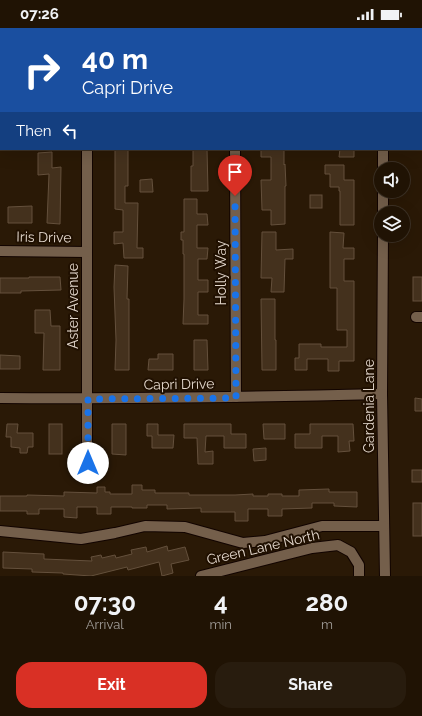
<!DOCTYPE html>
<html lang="en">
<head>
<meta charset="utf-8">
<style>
	body { margin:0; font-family:Raleway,sans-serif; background:#281c0e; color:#f1f3f6; height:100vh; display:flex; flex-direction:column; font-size:15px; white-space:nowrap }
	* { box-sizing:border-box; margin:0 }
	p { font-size:13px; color:#a29e9a }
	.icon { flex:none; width:22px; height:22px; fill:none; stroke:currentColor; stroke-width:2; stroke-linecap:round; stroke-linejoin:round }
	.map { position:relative; height:548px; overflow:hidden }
	.details { display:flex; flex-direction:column; background:#201304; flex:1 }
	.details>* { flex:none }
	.hud { position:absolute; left:0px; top:0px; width:422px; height:122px; box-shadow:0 4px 16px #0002,0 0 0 1px #3d3226; background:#1a4fa0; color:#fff; overflow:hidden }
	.tools { position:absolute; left:374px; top:134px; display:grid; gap:8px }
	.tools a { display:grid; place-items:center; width:36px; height:36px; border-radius:50%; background:#201304; box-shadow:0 4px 16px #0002,0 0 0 1px #3d3226; font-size:20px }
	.pin { position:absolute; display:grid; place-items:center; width:34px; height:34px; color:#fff; margin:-41px -17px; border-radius:50% 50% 50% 0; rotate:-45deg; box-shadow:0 0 4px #0007 }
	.pin .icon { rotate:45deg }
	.me { position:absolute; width:44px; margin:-22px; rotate:0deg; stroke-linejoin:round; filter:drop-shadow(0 0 3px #0008) }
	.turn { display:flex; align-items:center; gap:14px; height:84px; padding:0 16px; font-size:18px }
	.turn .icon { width:52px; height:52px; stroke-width:2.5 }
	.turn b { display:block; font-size:28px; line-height:34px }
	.then { display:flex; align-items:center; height:38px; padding:0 16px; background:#0003; gap:8px; font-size:15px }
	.eta { display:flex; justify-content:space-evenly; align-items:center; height:68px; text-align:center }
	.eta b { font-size:24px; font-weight:700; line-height:28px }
	.action { display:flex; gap:8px; margin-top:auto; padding:8px 16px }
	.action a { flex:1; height:46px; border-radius:16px; background:#d93025; color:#fff; font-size:16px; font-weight:700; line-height:46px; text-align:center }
	.action a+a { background:#281c0e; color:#f1f3f6 }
	.status { display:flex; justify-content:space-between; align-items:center; height:28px; padding:0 20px; background:#201304; direction:ltr }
	.status svg { height:11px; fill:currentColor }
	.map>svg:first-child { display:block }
	.building { fill:#44311d; stroke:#64503c }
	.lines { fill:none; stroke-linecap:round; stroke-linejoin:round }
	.minor-casing { stroke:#120400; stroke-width:12 }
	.minor { stroke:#745f4b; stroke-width:10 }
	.route { stroke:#1a73e8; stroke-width:7; stroke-dasharray:0 12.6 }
	.labels { text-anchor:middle; stroke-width:4; stroke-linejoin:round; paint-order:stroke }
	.street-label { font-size:14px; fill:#e4d8cd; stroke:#201001 }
</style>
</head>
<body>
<div class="status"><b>07:26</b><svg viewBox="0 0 49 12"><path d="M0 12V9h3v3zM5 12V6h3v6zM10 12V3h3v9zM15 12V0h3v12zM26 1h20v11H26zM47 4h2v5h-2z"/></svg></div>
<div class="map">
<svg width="422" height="548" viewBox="0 0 422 548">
	<rect width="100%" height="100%" fill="#2a1906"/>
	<g class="building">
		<polygon points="115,121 128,121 128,158 125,158 125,175 138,175 137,220 143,220 143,230 124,230 123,215 114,216 114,204 123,204 123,182 115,181"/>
		<polygon points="193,121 207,121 208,163 191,163 191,138 193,138"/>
		<polygon points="261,121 284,121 284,137 285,136 286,158 285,158 285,196 271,197 271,182 262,182 261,152 271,152 271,129 261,129"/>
		<polygon points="340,121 354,121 354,129 339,129"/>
		<polygon points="52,124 52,140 61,139 60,196 47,195 49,146 38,147 38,125"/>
		<polygon points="325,137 344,137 344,152 354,152 354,197 340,197 340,163 339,163 339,159 330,159 330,146 325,146"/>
		<polygon points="152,151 153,164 140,164 140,152"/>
		<rect x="310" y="167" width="12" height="13"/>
		<polygon points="184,171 197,171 197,186 207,186 208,197 197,197 197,220 208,220 207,231 198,231 198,252 208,252 208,264 198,264 198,287 208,287 208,296 183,296 184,271 184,226 183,226 183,212 181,212 181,204 184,204"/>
		<polygon points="32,178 32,195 8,195 8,179"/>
		<polygon points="262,204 276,204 276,222 293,221 293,231 285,231 284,264 271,264 272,250 261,250"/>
		<polygon points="330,204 344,205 343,220 354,220 354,231 344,231 344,253 354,253 354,333 339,333 339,343 328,343 328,331 307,331 307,342 295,342 295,330 299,330 299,316 321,316 321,319 347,319 347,302 337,302 337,260 330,260"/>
		<polygon points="115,237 128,238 127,271 129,271 129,342 115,342 116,312 114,259"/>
		<polygon points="29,249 60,249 61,262 21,263 21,265 0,265 0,250 29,250"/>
		<rect x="413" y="249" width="9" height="24"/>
		<polygon points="261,271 275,271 275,312 276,312 276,342 262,342"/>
		<polygon points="35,282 50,282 51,298 60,298 60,342 43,342 44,305 35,305"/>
		<polygon points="194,312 207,312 208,342 194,342"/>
		<polygon points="158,326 173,326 173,342 148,342 149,331 158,331"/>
		<polygon points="0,327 20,328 20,341 0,341"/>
		<polygon points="415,370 422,371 422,383 415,383"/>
		<polygon points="7,396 18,396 17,405 33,405 33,419 28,419 27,425 20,425 20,420 11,419 11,409 6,409"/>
		<rect x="49" y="396" width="13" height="30"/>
		<polygon points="112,396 126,396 126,427 112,426"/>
		<polygon points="147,396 158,396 158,407 174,407 173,420 152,420 152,408 147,408"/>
		<polygon points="184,396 231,396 231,406 246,406 246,420 224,420 224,408 206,408 205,424 213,423 213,436 198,436 197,410 184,410"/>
		<polygon points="263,396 285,396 285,411 264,411"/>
		<polygon points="310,396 353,396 354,413 349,413 350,423 338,424 338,408 322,408 322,420 295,420 295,406 310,406"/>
		<polygon points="266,420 266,432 254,433 253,421"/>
		<rect x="412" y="442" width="10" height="12"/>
		<polygon points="132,457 142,457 142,462 155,462 155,465 189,465 189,467 235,467 253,466 253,468 268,468 268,466 282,466 282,468 299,468 299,462 329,461 329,464 357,464 357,479 334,478 334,475 312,475 312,480 282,481 282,488 268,488 268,481 248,481 248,493 235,493 235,484 201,484 201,480 167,481 167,477 147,477 147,480 132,480 132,479 111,479 111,486 97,486 97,479 77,479 77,490 64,489 64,481 39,481 39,486 27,486 27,483 0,483 0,468 27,468 27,467 64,468 64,464 97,465 97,459 105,459 105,464 110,464 110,466 132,466"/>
		<rect x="413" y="475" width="9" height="33"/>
		<polygon points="167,518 168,523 185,519 189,532 171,536 173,545 162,548 159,534 128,542 127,539 91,548 63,546 63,545 32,544 32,541 3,540 3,524 44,526 44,531 92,533 91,529 101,527 102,530 115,527 116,530 132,526 131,522 146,519 147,524"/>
	</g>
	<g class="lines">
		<defs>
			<g id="minor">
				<polyline points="87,0 87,1"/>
				<polyline points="383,0 383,1"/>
				<polyline points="235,1 235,0"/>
				<polyline points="87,121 87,435"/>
				<polyline points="235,121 236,369"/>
				<polyline points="383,141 383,121"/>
				<polyline points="383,185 383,163"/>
				<polyline points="383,207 382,366 385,548"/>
				<polyline points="0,223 87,224"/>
				<polyline points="416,289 422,289"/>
				<path d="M0,370C127,371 255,369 382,366"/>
				<polyline points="0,503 81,511 115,505 145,498 185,499 243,515 265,513 322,498 384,498"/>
				<polyline points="201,548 312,520 338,517 351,524 359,537 359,548"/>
			</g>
		</defs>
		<use href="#minor" class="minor-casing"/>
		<use href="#minor" class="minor"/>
	</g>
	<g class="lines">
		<polyline class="route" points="88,435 88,371 236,370 235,168"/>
	</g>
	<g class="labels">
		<g class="street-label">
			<text transform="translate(44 209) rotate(1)" y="5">Iris Drive</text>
			<text transform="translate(221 245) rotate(-90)" y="5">Holly Way</text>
			<text transform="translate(73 278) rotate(-90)" y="5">Aster Avenue</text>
			<text transform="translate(179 356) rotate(-1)" y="5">Capri Drive</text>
			<text transform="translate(369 378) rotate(-90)" y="5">Gardenia Lane</text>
			<text transform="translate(263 519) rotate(-13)" y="5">Green Lane North</text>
		</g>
	</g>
</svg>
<div class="tools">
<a><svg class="icon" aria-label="sound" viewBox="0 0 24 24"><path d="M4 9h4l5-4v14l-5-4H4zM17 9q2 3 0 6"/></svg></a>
<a><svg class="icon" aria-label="layers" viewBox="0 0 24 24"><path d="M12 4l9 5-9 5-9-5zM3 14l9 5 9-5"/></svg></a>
</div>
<div class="pin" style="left:235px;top:168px;background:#d93025"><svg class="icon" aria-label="arrive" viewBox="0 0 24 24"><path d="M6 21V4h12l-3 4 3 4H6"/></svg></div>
<svg class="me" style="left:88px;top:435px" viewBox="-20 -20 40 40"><circle r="19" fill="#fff"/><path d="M0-13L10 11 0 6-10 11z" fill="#1a73e8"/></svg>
<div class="hud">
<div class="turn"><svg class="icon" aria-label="right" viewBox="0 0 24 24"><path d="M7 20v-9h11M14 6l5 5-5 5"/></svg><div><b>40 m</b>Capri Drive</div></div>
<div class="then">Then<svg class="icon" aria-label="left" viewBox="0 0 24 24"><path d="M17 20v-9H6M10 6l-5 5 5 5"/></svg></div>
</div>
</div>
<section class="details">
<div class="eta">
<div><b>07:30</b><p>Arrival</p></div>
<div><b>4</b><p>min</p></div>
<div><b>280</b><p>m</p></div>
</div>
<div class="action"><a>Exit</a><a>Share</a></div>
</section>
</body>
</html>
